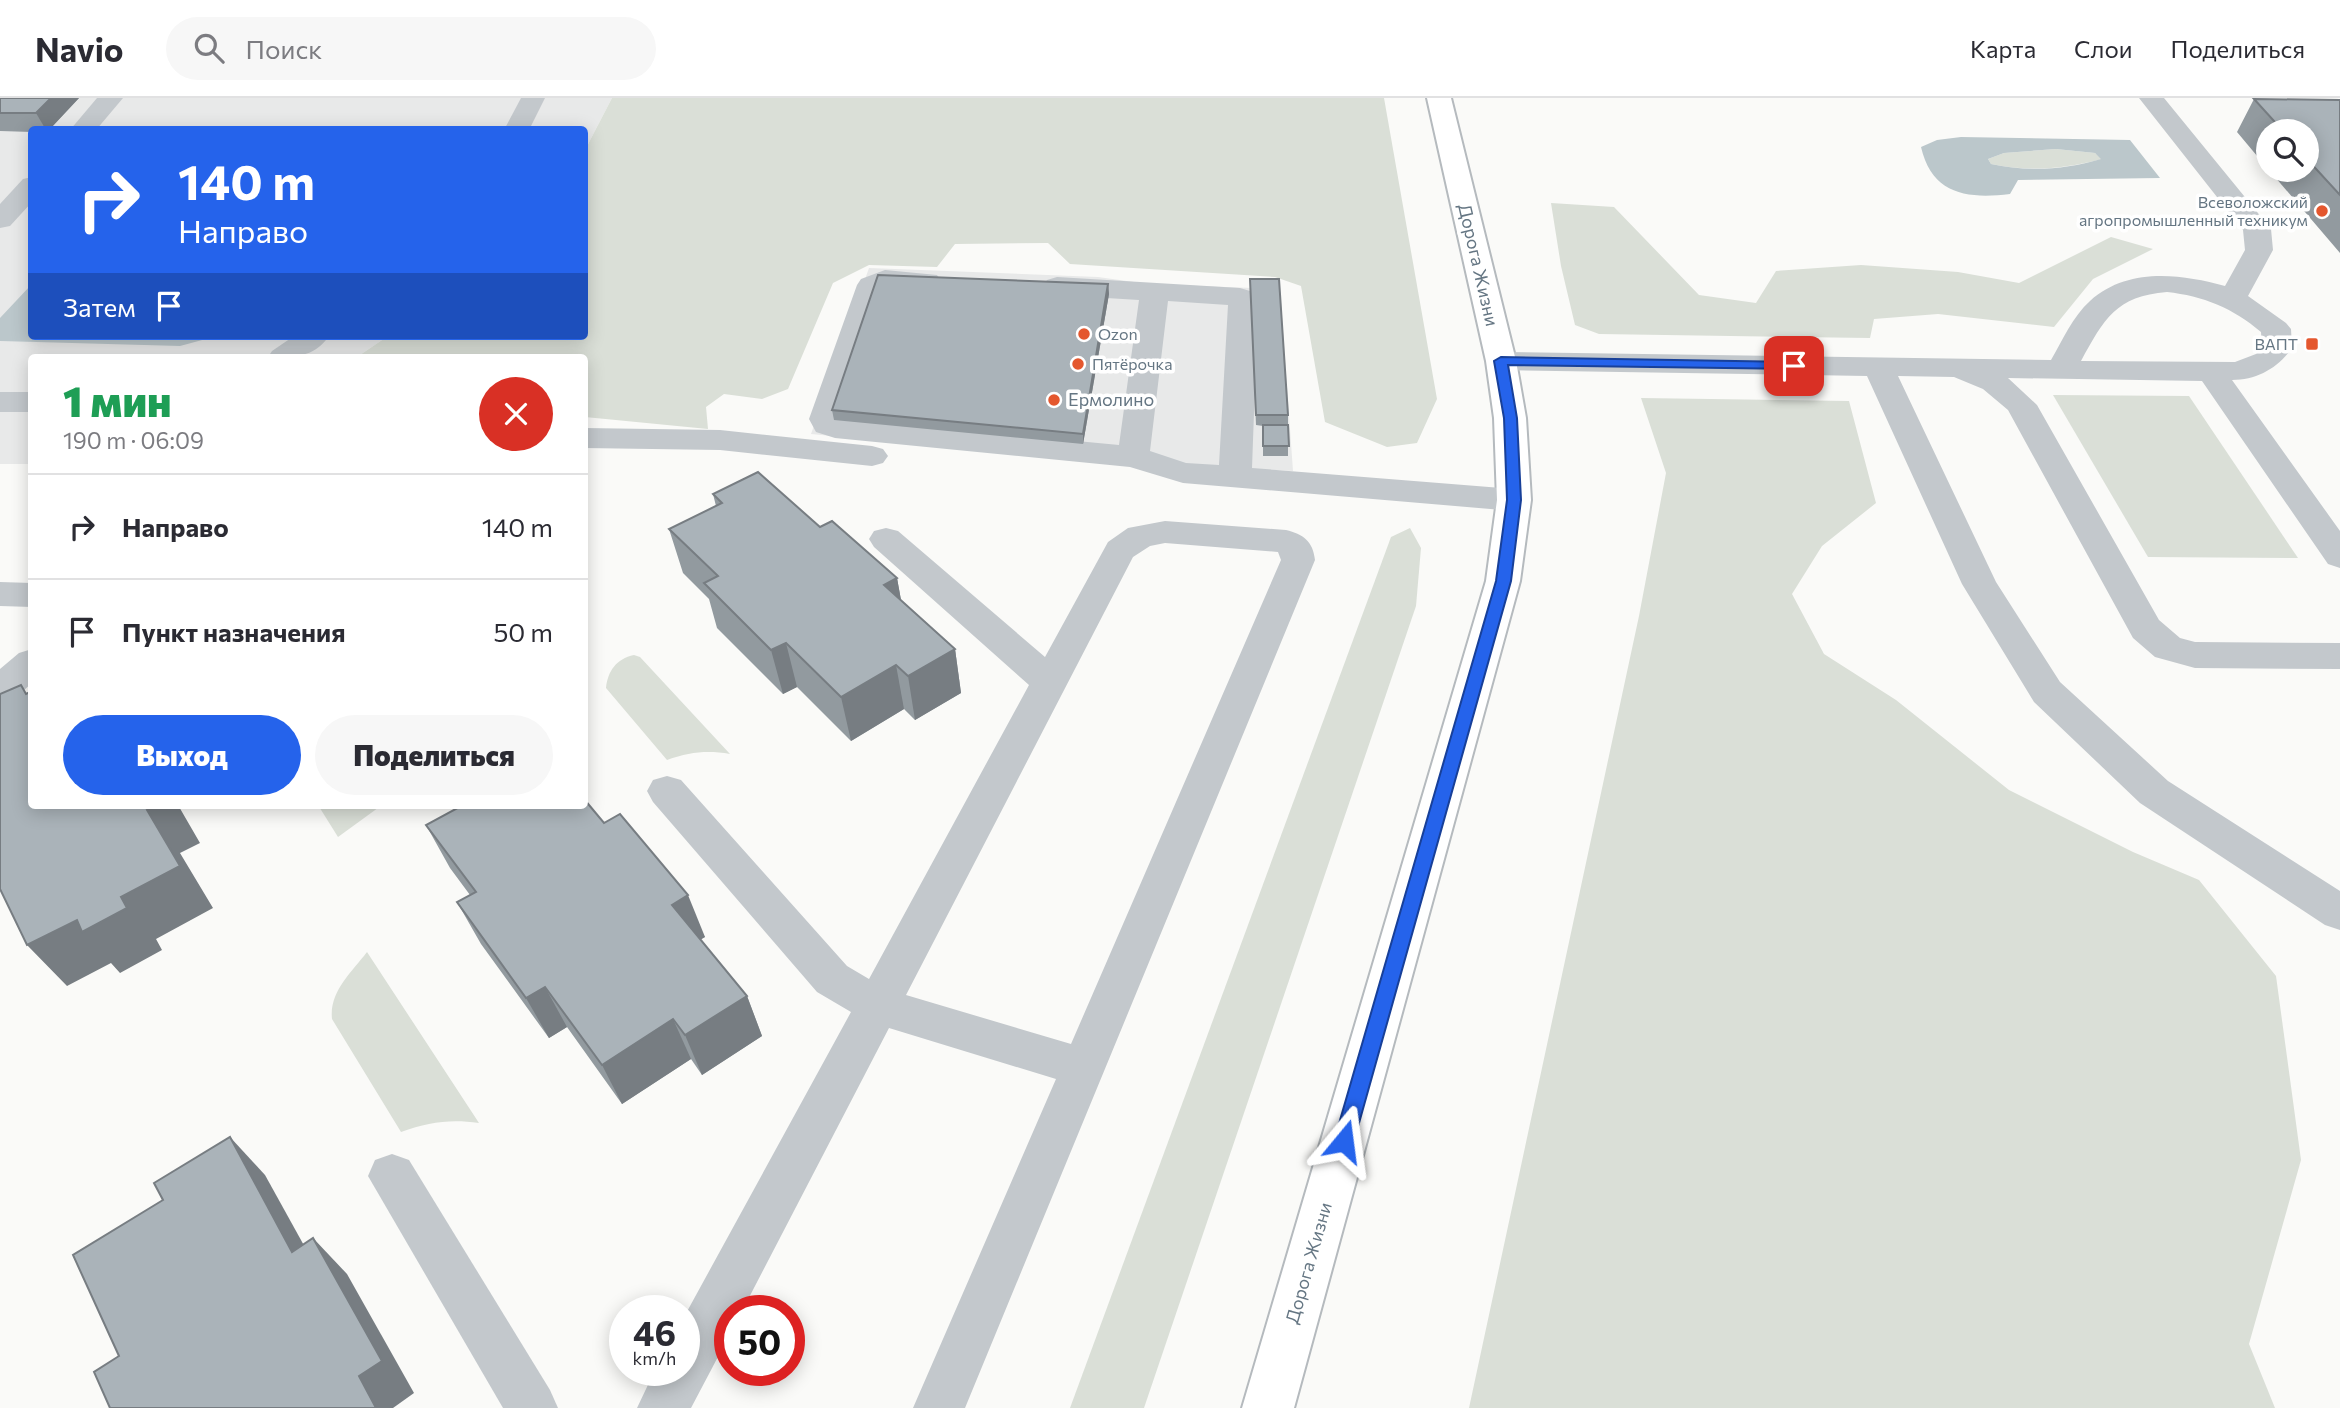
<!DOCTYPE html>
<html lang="ru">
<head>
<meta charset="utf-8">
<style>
	body { margin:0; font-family:Commissioner,sans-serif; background:#f7f7f7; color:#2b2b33; height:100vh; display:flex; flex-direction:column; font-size:26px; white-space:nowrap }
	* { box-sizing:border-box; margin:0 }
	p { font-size:23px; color:#7c7c81 }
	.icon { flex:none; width:38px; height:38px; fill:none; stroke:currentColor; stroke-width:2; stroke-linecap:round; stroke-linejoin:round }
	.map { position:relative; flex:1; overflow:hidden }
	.details { position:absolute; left:28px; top:256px; width:560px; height:455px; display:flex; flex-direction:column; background:#fff; border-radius:7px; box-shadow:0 4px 18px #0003 }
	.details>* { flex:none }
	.top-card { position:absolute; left:28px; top:28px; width:560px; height:214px; border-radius:7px; box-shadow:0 4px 18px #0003; background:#2563eb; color:#fff; overflow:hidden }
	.fabs { position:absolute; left:2256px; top:21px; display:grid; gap:14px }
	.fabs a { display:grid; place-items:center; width:63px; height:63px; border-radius:50%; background:#fff; box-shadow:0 4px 18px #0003; font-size:35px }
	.speed { position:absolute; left:609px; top:1197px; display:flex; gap:14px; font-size:35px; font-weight:700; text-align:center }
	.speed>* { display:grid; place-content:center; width:91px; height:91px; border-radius:50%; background:#fff; box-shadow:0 4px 18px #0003; line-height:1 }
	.speed small { font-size:18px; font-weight:400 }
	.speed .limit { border:10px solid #d22; background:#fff; color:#111 }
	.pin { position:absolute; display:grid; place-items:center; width:60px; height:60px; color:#fff; margin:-30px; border-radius:14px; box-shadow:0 4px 10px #0006 }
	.me { position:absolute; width:77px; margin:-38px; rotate:16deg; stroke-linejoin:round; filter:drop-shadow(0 0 5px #0008) }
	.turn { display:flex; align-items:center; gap:24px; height:147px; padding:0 35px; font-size:32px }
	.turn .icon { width:91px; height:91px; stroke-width:2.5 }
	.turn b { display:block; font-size:49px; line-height:60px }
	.then { display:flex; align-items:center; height:66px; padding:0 35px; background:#0003; gap:14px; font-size:26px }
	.round { display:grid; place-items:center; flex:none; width:74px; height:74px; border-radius:37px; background:#f7f7f7 }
	.head { display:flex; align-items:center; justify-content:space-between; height:119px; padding:0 35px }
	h1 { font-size:42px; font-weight:800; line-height:52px; color:#1e9e55 }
	.action { display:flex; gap:14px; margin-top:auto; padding:14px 35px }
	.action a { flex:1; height:80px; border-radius:42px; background:#2563eb; color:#fff; font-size:28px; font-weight:800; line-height:80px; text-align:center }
	.action a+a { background:#f7f7f7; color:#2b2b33 }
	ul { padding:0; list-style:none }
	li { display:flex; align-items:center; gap:21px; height:105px; padding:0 35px; border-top:2px solid #e1e1e2 }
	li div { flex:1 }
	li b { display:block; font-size:26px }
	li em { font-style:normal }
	header { display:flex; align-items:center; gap:42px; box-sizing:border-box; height:98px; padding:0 35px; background:#fff; border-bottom:2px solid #e1e1e2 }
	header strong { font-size:33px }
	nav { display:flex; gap:38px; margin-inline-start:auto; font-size:24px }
	.search { width:490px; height:63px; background:#f7f7f7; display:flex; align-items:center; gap:18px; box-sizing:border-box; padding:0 24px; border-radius:38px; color:#7c7c81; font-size:26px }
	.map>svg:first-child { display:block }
	.built { fill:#e8e9e9 }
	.green { fill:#dadfd7 }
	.water { fill:#bbc7cb; fill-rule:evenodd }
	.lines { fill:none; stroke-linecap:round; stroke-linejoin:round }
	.major-casing { stroke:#b5babe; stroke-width:4 }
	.minor { fill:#c3c8cc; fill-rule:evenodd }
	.major { fill:#fff; fill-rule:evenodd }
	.wall { fill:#929a9f }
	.shaded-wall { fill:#777d82 }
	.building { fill:#aab3b9; stroke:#777d82; stroke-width:2 }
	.route { fill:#2563eb; stroke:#184099; stroke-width:2 }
	.poi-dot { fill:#e4572e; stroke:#fff; stroke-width:2.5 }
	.labels { text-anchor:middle; stroke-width:7; stroke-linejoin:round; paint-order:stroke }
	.far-poi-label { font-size:16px; fill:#657683; stroke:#fff; text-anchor:end }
	.street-label { font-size:18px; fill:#657683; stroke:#fff }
	.poi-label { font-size:18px; fill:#657683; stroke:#fff; text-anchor:start }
</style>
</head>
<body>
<header>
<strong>Navio</strong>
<div class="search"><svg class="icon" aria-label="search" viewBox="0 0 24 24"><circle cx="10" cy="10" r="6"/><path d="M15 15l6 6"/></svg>Поиск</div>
<nav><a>Карта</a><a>Слои</a><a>Поделиться</a></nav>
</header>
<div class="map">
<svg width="2340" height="1310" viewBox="0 0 2340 1310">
	<rect width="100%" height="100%" fill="#fafaf8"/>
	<g class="built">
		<polygon points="0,0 612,0 585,52 584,32 32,32 32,238 388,238 357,259 32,259 31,366 0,366"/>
		<polygon points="869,170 1098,179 1148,186 1280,191 1293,373 1080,362 811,336"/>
	</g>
	<g class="green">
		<polygon points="612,0 1384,0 1437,301 1417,345 1387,349 1325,324 1301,188 1275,179 1070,166 1048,145 955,146 937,169 869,167 833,185 788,291 762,301 724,296 706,309 708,331 585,319 584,259 357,259 388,238 584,238 585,52"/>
		<path d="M2056,51L2095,55L2102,61C2064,71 2028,74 1991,66L1988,61L2004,55Z"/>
		<polygon points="1551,105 1614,109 1699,197 1756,205 1776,173 1861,167 1958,174 2019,185 2111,139 2153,151 2093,181 2054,229 1938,216 1874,221 1870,240 1599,236 1575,227 1561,168"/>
		<polygon points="2053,297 2189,298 2298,460 2148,459"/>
		<polygon points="1641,300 1849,303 1876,405 1822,448 1792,496 1824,556 1896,602 2009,692 2133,754 2199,782 2276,878 2301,1062 2249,1246 2275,1310 1469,1310 1639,518 1666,375"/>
		<polygon points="1410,430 1421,450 1416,508 1144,1310 1070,1310 1391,439"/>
		<path d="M634,557L640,559L730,656C707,652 690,654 667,662L606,590C608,573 616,561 634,557Z"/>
		<polygon points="318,707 382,707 338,739"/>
		<path d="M367,854L479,1025C450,1021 429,1024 401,1034L332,921C329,894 351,875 367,854Z"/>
	</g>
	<g class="water">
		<path d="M1961,39L2130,42L2160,80L2018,82L2010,96C1968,101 1932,97 1921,49L1937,42ZM2056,51L2095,55L2101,61C2065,72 2027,74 1991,66L1988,61L2004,55Z"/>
		<polygon points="31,187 32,238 217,238 180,248 0,243 0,220"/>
	</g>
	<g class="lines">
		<defs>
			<polygon id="major" points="1427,0 1451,0 1516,263 1526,320 1531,402 1520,483 1294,1310 1242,1310 1486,483 1497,402 1494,320 1486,263"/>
		</defs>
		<use href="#major" class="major-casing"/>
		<g class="minor">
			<polygon points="97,0 123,0 96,32 70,32"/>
			<polygon points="521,0 545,0 529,32 504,32"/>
			<path d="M2139,0H2164L2271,131L2273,152L2248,198L2286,225L2291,231L2292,250C2278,270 2257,282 2232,282L2340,433V470L2328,466L2202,283L2008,280L2037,307L2159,522L2180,540L2195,544L2340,545V571L2195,570L2155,559L2133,540L2008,312L1983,291L1954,279L1898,278L1996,484L2060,584L2168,683L2340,793V832L2325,827L2140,705L2034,604L1962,486L1867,278L1501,272L1490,269L1486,263L1490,257L1501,254L2051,262C2062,243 2073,218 2090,203C2128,169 2180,176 2225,188L2245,152L2243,132ZM2167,194C2203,198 2233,210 2261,234L2262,249L2256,256L2235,264L2081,263C2104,221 2116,198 2167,194Z"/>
			<polygon points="32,79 32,104 10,128 0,130 0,106 23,81"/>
			<path d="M885,172L937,177L941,183L937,189L927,192L889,190L884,192L841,321L1119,347L1139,202L1057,197L1047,194L1043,188L1047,182L1057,179L1240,190L1250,193L1258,204L1252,370L1514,391L1526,394L1531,402L1526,410L1514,413L1183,385L1130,369L835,340L816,334L809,321L857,187L861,181ZM1168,203L1228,207L1219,367L1186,365L1150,353Z"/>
			<path d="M294,238H329C313,261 293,259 268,259L272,253Z"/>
			<rect x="0" y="294" width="32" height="20"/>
			<polygon points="584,330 720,332 872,348 883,351 888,358 883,365 872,368 720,352 584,350"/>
			<path d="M1165,423L1286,432C1303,436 1313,443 1315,462L965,1310H913L1056,981L889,930L742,1213H730V1236L691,1310H637L655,1272H684V1219L851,914L817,894L653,704L647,693L653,682L667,678L681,682L847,868L869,881L1029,587L874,449L869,441L874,433L886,430L898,433L1045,559L1108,444L1128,430ZM1165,445L1278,454L1281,462L1071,946L906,897L1133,459L1150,448Z"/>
			<polygon points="0,484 32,485 32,509 0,508"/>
			<polygon points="32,551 32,585 13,602 0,606 0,571 19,555"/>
			<polygon points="392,1056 409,1062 550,1292 558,1310 503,1310 368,1078 375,1062"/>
		</g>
		<use href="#major" class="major"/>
	</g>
	<g class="wall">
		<polygon points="0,0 79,0 49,32 32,32 32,34 0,33"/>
		<polygon points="2254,1 2340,2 2340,155 2269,72 2306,72 2306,33 2268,33 2268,71 2237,34"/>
		<polygon points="1250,181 1288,317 1288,358 1263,358 1263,328 1256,327"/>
		<polygon points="1108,186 1109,196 1083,346 834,322 832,312"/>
		<polygon points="713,396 820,429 897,480 901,502 955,551 961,595 915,622 904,611 851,643 797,589 783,596 717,530 709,501 683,475 669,431 716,408"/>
		<polygon points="604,725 705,839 700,841 747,898 762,938 702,977 691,961 622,1006 567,929 549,940 481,846 457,804 470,797 450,770 426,727"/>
	</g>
	<g class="shaded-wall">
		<polygon points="51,0 79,0 49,32 46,32 36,15"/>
		<polygon points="1108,186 1109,196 1083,346 1083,336"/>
		<polygon points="897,480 905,524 884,487"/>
		<polygon points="786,545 797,589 783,596 771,552"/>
		<polygon points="955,551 961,595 915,622 908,578"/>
		<polygon points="896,567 904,611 851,643 841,599"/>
		<polygon points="158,707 178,707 200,745 180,755 213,810 156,841 162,852 120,875 111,865 67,888 27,847 121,799 147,712"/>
		<polygon points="688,797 705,839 689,849 672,807"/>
		<polygon points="545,889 567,929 549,940 526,900"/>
		<polygon points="747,898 762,938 702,977 685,937"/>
		<polygon points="673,921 691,961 622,1006 602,967"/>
		<polygon points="230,1039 265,1077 327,1189 292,1154"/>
		<polygon points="313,1140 347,1176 414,1295 393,1310 376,1310 359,1278"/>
	</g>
	<g class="building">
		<polygon points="0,0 51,0 36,15 0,15"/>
		<polygon points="2254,1 2340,2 2340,97 2306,60 2306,33 2283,33"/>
		<polygon points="878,177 1108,186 1083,336 832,312"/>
		<polygon points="1250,181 1279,181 1288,317 1256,317"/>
		<polygon points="1263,327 1288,327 1289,348 1263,348"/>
		<polygon points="758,374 820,429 832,423 897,480 884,487 955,551 908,578 896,567 841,599 786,545 771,552 704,485 718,478 669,431 722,405 713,396"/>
		<polygon points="21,587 26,596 32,593 32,707 158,707 147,712 180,768 121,799 127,810 82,834 77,822 27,847 0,791 0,596"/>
		<polygon points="584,701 604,725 620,716 688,797 672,807 747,898 685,937 673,921 602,967 545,889 526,900 457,804 476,794 426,727 463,707 584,707"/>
		<polygon points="230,1039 292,1154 313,1140 382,1263 359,1278 376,1310 110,1310 94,1274 119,1258 73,1157 163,1102 154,1085"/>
	</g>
	<polygon class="route" points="1501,259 1794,264 1800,268 1794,271 1508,267 1517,320 1521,402 1511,483 1354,1043 1351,1049 1344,1052 1337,1049 1334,1043 1496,483 1507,402 1504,320 1494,263"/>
	<g class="poi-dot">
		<circle cx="2322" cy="113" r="7"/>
		<circle cx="1084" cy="236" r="7"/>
		<rect x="2305" y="239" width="14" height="14" rx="3.5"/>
		<circle cx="1078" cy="266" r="7"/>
		<circle cx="1054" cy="302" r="7"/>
	</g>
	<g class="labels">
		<g class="far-poi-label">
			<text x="2308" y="110">Всеволожский<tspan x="2308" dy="18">агропромышленный техникум</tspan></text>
			<text x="1098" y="242" text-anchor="start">Ozon</text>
			<text x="2298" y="252">ВАПТ</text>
			<text x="1092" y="272" text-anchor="start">Пятёрочка</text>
		</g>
		<g class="street-label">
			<text transform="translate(1478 167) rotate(77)" y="6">Дорога Жизни</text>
			<text transform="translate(1309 1165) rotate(-74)" y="6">Дорога Жизни</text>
		</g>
		<g class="poi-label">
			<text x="1068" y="308">Ермолино</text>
		</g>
	</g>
</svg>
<div class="fabs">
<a><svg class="icon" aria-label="search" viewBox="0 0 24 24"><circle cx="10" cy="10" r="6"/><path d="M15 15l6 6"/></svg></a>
</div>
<div class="speed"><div>46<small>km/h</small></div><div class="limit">50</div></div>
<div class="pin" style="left:1794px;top:268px;background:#d93025"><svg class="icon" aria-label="arrive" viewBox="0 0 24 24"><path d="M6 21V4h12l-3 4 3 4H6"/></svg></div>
<svg class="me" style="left:1344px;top:1043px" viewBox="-20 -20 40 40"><path d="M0-17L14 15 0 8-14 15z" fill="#2563eb" stroke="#fff" stroke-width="4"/></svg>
<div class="top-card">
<div class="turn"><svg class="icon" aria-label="right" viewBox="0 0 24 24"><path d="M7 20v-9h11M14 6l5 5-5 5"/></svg><div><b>140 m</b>Направо</div></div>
<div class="then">Затем<svg class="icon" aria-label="arrive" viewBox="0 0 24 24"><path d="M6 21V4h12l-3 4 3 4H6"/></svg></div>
</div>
<section class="details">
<div class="head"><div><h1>1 мин</h1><p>190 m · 06:09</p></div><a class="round" style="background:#d93025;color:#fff"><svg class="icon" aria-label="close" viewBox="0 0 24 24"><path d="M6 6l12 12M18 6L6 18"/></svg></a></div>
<ul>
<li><svg class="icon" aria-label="right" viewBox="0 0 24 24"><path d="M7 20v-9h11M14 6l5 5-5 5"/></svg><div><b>Направо</b></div><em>140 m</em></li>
<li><svg class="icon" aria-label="arrive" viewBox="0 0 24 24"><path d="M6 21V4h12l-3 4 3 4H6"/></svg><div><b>Пункт назначения</b></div><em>50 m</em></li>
</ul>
<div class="action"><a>Выход</a><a>Поделиться</a></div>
</section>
</div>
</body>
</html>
